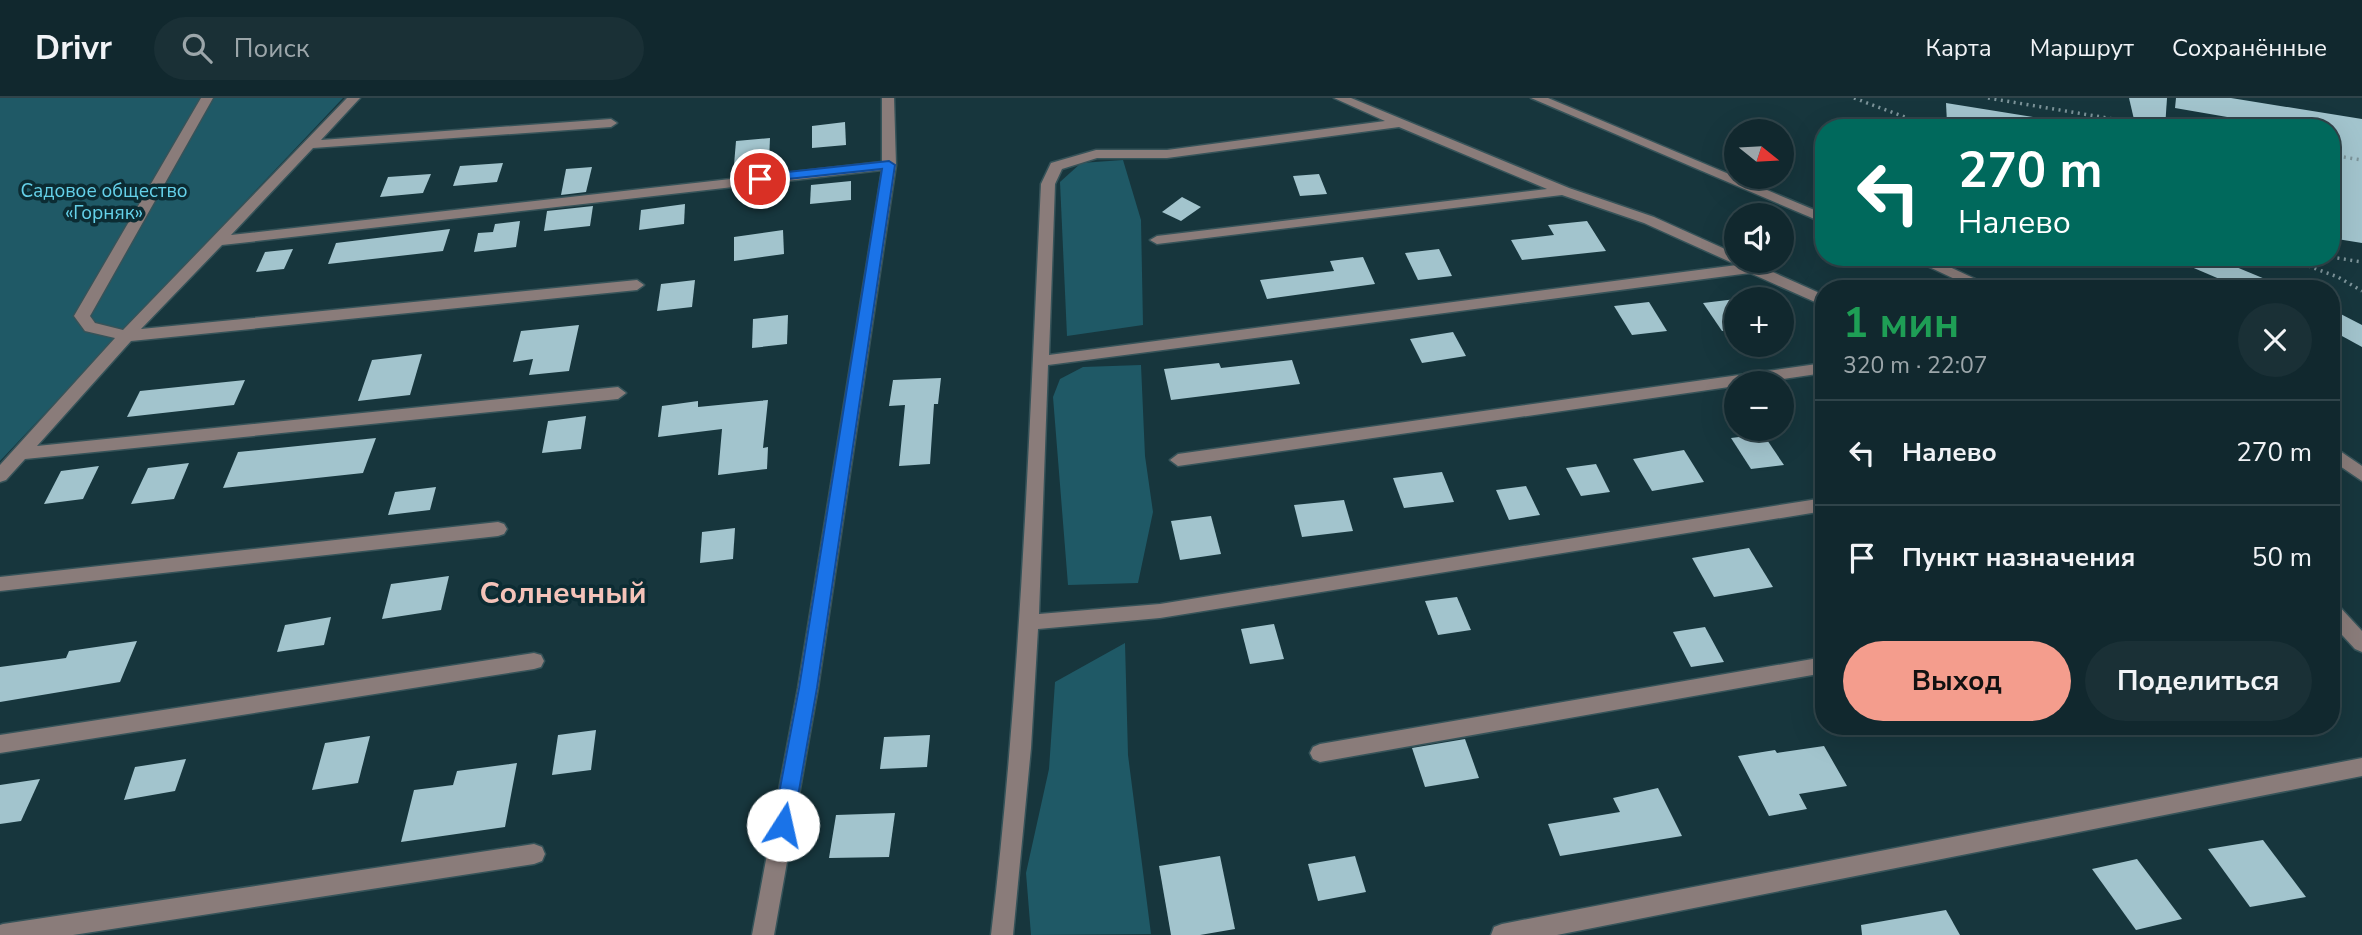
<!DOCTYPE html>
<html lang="ru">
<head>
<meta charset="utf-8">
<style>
	body { margin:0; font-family:"Nunito Sans",sans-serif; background:#1a3036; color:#f1f3f6; height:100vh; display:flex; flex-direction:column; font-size:26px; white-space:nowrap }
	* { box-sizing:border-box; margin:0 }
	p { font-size:23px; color:#9ca6aa }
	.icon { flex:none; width:38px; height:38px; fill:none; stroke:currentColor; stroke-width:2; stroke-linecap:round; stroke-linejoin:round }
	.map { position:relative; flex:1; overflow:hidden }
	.drawer { position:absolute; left:1815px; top:182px; width:525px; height:455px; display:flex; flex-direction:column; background:#11282e; border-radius:28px; box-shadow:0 7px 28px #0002,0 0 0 2px #30444a }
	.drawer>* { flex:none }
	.guide { position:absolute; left:1815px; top:21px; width:525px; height:147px; border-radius:28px; box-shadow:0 7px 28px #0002,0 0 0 2px #30444a; background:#00695c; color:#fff; overflow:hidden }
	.needle { width:46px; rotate:108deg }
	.tools { position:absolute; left:1724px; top:21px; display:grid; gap:14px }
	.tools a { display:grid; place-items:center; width:70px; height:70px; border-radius:50%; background:#11282e; box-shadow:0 7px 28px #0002,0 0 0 2px #30444a; font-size:35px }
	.pin { position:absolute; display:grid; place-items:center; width:60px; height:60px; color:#fff; margin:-30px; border:4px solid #fff; border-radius:50%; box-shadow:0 2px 7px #0007 }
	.me { position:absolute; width:77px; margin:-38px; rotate:10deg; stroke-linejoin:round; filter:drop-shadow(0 0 5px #0008) }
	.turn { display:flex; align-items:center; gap:24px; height:147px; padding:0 28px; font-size:32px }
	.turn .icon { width:91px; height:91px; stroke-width:2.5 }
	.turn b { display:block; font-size:49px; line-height:60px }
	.round { display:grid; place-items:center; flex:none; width:74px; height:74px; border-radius:37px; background:#1a3036 }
	.headline { display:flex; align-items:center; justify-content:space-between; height:119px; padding:0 28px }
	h1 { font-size:42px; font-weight:700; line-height:52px; color:#1e9e55 }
	.primary-button { display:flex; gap:14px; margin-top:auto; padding:14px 28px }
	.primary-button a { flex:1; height:80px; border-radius:42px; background:#f49d8d; color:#111; font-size:28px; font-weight:700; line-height:80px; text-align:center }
	.primary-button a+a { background:#1a3036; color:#f1f3f6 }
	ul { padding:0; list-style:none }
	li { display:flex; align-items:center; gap:21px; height:105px; padding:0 28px; border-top:2px solid #30444a }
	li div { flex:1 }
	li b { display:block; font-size:26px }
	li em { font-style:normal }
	header { display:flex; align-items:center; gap:42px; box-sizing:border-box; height:98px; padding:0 35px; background:#11282e; border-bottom:2px solid #30444a }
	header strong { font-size:33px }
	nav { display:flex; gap:38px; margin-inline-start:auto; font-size:24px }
	.search { width:490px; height:63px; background:#1a3036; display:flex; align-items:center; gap:18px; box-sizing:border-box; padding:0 24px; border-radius:38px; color:#9ca6aa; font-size:26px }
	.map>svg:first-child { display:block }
	.green { fill:#1f5966 }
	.building { fill:#a2c4cd }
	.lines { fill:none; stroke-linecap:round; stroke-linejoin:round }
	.minor-casing { stroke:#365359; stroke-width:3 }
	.path { stroke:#7c9399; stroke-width:3.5; stroke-dasharray:2 4.5; stroke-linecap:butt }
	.minor { fill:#8a7c7a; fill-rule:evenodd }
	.route { fill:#1a73e8; stroke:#114b97; stroke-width:2 }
	.labels { text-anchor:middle; stroke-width:7; stroke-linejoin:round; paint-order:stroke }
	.far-park-label { font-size:19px; fill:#65d1e9; stroke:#0c2c33 }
	.district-label { font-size:30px; font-weight:bold; fill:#f5c3b9; stroke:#0c2c33 }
</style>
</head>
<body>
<header>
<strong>Drivr</strong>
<div class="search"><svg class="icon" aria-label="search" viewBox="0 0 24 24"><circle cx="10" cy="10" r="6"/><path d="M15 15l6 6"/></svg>Поиск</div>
<nav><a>Карта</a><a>Маршрут</a><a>Сохранённые</a></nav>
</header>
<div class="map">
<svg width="2362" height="837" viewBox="0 0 2362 837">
	<rect width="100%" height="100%" fill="#17363d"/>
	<g class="green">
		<polygon points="0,0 343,0 0,363"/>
		<polygon points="1123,62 1141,122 1143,227 1067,238 1060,84 1081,65"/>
		<polygon points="1141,267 1145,358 1153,414 1138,485 1068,487 1053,299 1060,281 1083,269"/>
		<polygon points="1125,545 1128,657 1151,836 1031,837 1026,775 1049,671 1055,584"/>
	</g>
	<g class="building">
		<polygon points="2129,0 2167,0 2165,30 2136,30"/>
		<polygon points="2176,0 2231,0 2362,21 2362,145 2331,140 2331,30 2291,30 2175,10"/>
		<polygon points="1946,5 2033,19 2032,30 1974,30 1947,25"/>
		<polygon points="845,24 846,47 812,50 812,28"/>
		<polygon points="770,40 769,63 734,67 736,43"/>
		<polygon points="503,65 497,84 453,88 460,68"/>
		<polygon points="592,69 586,94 561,97 566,71"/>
		<polygon points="431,76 423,95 380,99 388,79"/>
		<polygon points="1319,76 1327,96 1300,98 1293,78"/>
		<polygon points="851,83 851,102 810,106 811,87"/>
		<polygon points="1182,99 1201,109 1181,123 1162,114"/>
		<polygon points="685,106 684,126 639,132 641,112"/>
		<polygon points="593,108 590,128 544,133 547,113"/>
		<polygon points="520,123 516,149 474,154 478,135 493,134 495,126"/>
		<polygon points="1587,123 1606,153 1522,162 1511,142 1554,137 1548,127"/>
		<polygon points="450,131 443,153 328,166 336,145"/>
		<polygon points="783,132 784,156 734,163 734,139"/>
		<polygon points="293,151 284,171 256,174 265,154"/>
		<polygon points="1439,151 1452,178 1418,182 1405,155"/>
		<polygon points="1363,159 1375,186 1267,201 1260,182 1334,173 1330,163"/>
		<polygon points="2168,159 2212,159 2289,191 2243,191"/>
		<polygon points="695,182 692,209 657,213 661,186"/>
		<polygon points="1736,201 1736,231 1722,233 1703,205"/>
		<polygon points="1649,204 1667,233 1632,237 1614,208"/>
		<polygon points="2331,211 2362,227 2362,249 2331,232"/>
		<polygon points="788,217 787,246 752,250 753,221"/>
		<polygon points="579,227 569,273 529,277 533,261 513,264 521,233"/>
		<polygon points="1453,234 1466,258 1422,265 1410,241"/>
		<polygon points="422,256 410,297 358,303 372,262"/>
		<polygon points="1292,262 1300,286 1171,302 1164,271 1219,265 1221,270"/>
		<polygon points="941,280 938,306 934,306 930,366 899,368 905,307 889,308 893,282"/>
		<polygon points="245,282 234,307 127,319 140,293"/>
		<polygon points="768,302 763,350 768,349 767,371 718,377 722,331 658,339 662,308 698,303 698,309"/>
		<polygon points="586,318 581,351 542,355 548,323"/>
		<polygon points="1763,336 1784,367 1751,371 1731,340"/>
		<polygon points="376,340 363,375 223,390 238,354"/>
		<polygon points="1684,352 1704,384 1652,393 1633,361"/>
		<polygon points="189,365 174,401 131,406 148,370"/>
		<polygon points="1596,366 1610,394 1581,398 1566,370"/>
		<polygon points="99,368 83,401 44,406 61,373"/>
		<polygon points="1442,374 1454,404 1404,410 1393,380"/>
		<polygon points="1526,388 1540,417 1509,422 1496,392"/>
		<polygon points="436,389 430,412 388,417 395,394"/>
		<polygon points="1344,402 1353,433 1302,439 1294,407"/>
		<polygon points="1211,418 1221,456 1180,462 1171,423"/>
		<polygon points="735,430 733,461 700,465 702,434"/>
		<polygon points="1749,450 1773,489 1714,499 1692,460"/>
		<polygon points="449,478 441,512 382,521 391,486"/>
		<polygon points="1457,499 1471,532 1438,537 1425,503"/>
		<polygon points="331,519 324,547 277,554 285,527"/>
		<polygon points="1274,526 1284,561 1250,566 1241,531"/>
		<polygon points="1705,529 1724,564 1691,569 1673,534"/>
		<polygon points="137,543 120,584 0,604 0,569 66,560 69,553"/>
		<polygon points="596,632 591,672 552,677 558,637"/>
		<polygon points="930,637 927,669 880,671 884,639"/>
		<polygon points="370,638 358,685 312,692 325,645"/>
		<polygon points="1465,641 1479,680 1425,689 1412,650"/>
		<polygon points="1824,648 1847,688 1799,696 1807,711 1769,718 1738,658 1775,652 1777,655"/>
		<polygon points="186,661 175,693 124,702 135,669"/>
		<polygon points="517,665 505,729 401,744 414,692 453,687 457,673"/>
		<polygon points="40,681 21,723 0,726 0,687"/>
		<polygon points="1658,690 1682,738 1560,758 1548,726 1620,714 1613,700"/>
		<polygon points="895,715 889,759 829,760 836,717"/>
		<polygon points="2263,742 2306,799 2250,809 2208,751"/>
		<polygon points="1220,758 1235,831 1200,837 1171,837 1159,768"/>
		<polygon points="1355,758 1366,794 1318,803 1308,766"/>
		<polygon points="2137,761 2182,821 2136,832 2092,771"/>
		<polygon points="1946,812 1960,837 1862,837 1861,827"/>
	</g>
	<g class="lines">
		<defs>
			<g id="minor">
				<polygon points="201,0 213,0 90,218 95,225 123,232 347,0 360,0 321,42 611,21 617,25 611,29 313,50 231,137 882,64 882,0 894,0 896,67 818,590 774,837 752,837 798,590 882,72 222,147 141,231 637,182 644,187 637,192 131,243 37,348 618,289 626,295 618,301 25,361 6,382 0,384 0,367 115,240 85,233 74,218"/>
				<path d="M1334,0H1351L1569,90L1654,119L1736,156V163H1748L1824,197V208L1750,175L1048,267L1039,516L1160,506L1824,400V413L1160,520L1038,531L1031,650L1013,837H991C1021,587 1029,337 1041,86L1051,65L1096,52H1167L1385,23ZM1399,29L1547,91L1157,138L1150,142L1157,146L1562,97L1644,125L1737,167L1049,257L1055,86L1062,71L1097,60H1167Z"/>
				<polygon points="1531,0 1548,0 1824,116 1824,125"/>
				<polygon points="1908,159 1928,159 1997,191 1976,191"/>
				<polygon points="1824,265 1824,275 1755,285 1736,285 1736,288 1178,368 1170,362 1178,356"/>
				<polygon points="2331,347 2362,368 2362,383 2331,362"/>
				<polygon points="498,424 504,426 507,431 504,436 498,438 0,493 0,479"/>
				<polygon points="2331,505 2338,507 2362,533 2362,554 2355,551 2331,525"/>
				<polygon points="534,555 541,557 544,563 541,569 534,571 0,655 0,637"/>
				<polygon points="1824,559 1824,575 1320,664 1313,661 1310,655 1313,649 1320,646"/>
				<polygon points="2362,660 2362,678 1557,837 1491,837 1494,829 1502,826"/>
				<polygon points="534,746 542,749 545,756 542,763 534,766 73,837 0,837 0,827 3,826"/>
			</g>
		</defs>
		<use href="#minor" class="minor-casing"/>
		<g class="path">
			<polyline points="1854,0 1934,30"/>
			<polyline points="1988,0 2167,30"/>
			<polyline points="2331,57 2362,62"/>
			<polyline points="2284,159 2338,179 2362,193"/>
			<polyline points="2331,159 2362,164"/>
		</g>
		<use href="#minor" class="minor"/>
	</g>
	<polygon class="route" points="889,63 895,67 817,590 793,727 790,733 783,736 776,733 773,727 799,590 882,71 760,84 754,81 760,77"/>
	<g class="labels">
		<g class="far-park-label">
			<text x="104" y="99">Садовое общество<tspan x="104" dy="22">«Горняк»</tspan></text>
		</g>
		<g class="district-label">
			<text x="563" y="505">Солнечный</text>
		</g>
	</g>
</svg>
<div class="tools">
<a><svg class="needle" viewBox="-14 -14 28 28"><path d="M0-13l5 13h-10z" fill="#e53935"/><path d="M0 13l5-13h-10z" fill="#9ca6aa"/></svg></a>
<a><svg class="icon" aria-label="sound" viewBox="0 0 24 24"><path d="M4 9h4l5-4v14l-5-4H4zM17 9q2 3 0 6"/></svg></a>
<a>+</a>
<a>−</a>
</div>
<div class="pin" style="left:760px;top:81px;background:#d93025"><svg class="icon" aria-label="arrive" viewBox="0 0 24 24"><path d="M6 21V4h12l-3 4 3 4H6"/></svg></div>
<svg class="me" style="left:783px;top:727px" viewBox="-20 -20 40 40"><circle r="19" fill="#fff"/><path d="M0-13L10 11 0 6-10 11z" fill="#1a73e8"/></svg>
<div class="guide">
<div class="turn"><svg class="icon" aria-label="left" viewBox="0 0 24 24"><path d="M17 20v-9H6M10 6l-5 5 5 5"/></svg><div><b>270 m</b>Налево</div></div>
</div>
<section class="drawer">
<div class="headline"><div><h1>1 мин</h1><p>320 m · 22:07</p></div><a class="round"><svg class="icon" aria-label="close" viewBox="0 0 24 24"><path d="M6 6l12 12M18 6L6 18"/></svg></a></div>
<ul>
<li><svg class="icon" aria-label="left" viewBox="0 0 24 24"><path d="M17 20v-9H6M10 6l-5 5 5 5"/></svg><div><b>Налево</b></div><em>270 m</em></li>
<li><svg class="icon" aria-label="arrive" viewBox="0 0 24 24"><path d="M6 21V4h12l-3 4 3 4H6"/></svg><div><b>Пункт назначения</b></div><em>50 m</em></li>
</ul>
<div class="primary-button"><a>Выход</a><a>Поделиться</a></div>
</section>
</div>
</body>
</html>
